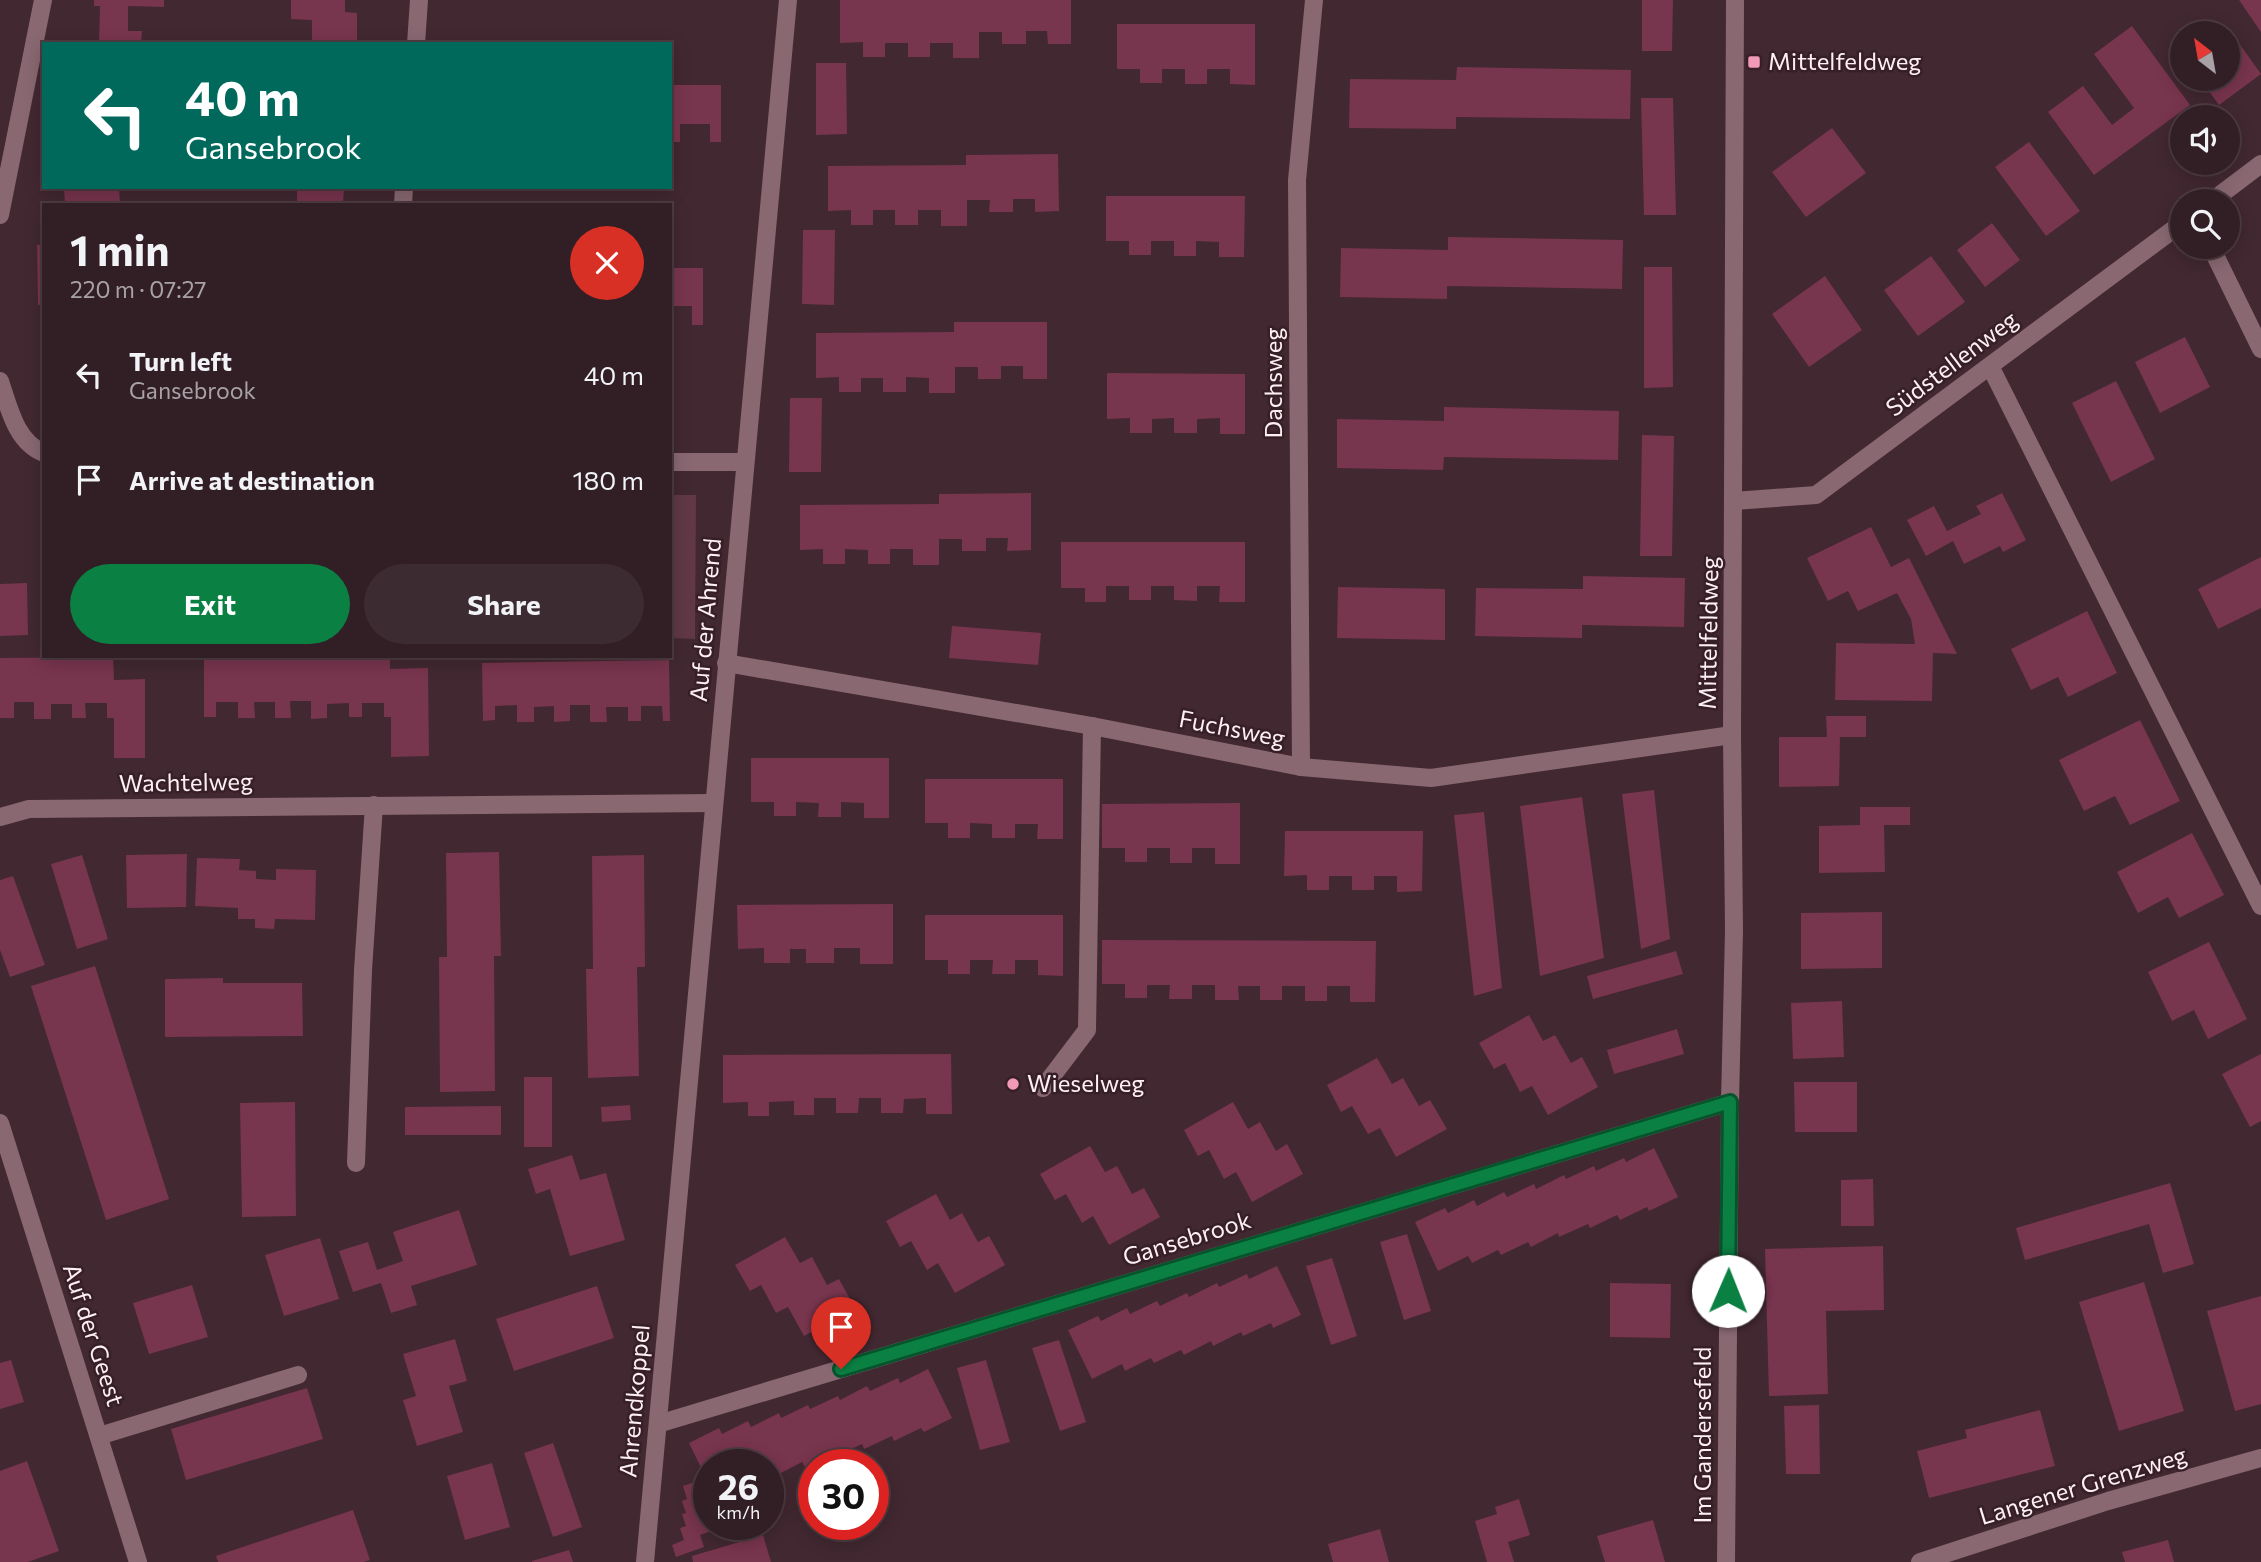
<!DOCTYPE html>
<html lang="en">
<head>
<meta charset="utf-8">
<style>
	body { margin:0; font-family:Commissioner,sans-serif; background:#3d2b32; color:#f1f3f6; height:100vh; display:flex; flex-direction:column; font-size:26px; white-space:nowrap }
	* { box-sizing:border-box; margin:0 }
	p { font-size:23px; color:#a8a2a7 }
	.icon { flex:none; width:38px; height:38px; fill:none; stroke:currentColor; stroke-width:2; stroke-linecap:round; stroke-linejoin:round }
	.map { position:relative; flex:1; overflow:hidden }
	.panel { position:absolute; left:42px; top:203px; width:630px; height:455px; display:flex; flex-direction:column; background:#321e25; border-radius:0px; box-shadow:0 4px 18px #0003,0 0 0 2px #4d3c42 }
	.panel>* { flex:none }
	.guide { position:absolute; left:42px; top:42px; width:630px; height:147px; border-radius:0px; box-shadow:0 4px 18px #0003,0 0 0 2px #4d3c42; background:#00695c; color:#fff; overflow:hidden }
	.needle { width:46px; rotate:329deg }
	.fabs { position:absolute; left:2170px; top:21px; display:grid; gap:14px }
	.fabs a { display:grid; place-items:center; width:70px; height:70px; border-radius:50%; background:#321e25; box-shadow:0 4px 18px #0003,0 0 0 2px #4d3c42; font-size:35px }
	.speed { position:absolute; left:693px; top:1449px; display:flex; gap:14px; font-size:35px; font-weight:700; text-align:center }
	.speed>* { display:grid; place-content:center; width:91px; height:91px; border-radius:50%; background:#321e25; box-shadow:0 4px 18px #0003,0 0 0 2px #4d3c42; line-height:1 }
	.speed small { font-size:18px; font-weight:400 }
	.speed .limit { border:10px solid #d22; background:#fff; color:#111 }
	.pin { position:absolute; display:grid; place-items:center; width:60px; height:60px; color:#fff; margin:-72px -30px; border-radius:50% 50% 50% 0; rotate:-45deg; box-shadow:0 0 7px #0007 }
	.pin .icon { rotate:45deg }
	.me { position:absolute; width:77px; margin:-38px; rotate:1deg; stroke-linejoin:round; filter:drop-shadow(0 0 5px #0008) }
	.turn { display:flex; align-items:center; gap:24px; height:147px; padding:0 28px; font-size:32px }
	.turn .icon { width:91px; height:91px; stroke-width:2.5 }
	.turn b { display:block; font-size:49px; line-height:60px }
	.round { display:grid; place-items:center; flex:none; width:74px; height:74px; border-radius:37px; background:#3d2b32 }
	.summary { display:flex; align-items:center; justify-content:space-between; height:119px; padding:0 28px }
	h1 { font-size:42px; font-weight:700; line-height:52px }
	.action { display:flex; gap:14px; margin-top:auto; padding:14px 28px }
	.action a { flex:1; height:80px; border-radius:42px; background:#0b8043; color:#fff; font-size:28px; font-weight:700; line-height:80px; text-align:center }
	.action a+a { background:#3d2b32; color:#f1f3f6 }
	ul { padding:0; list-style:none }
	li { display:flex; align-items:center; gap:21px; height:105px; padding:0 28px }
	li div { flex:1 }
	li b { display:block; font-size:26px }
	li em { font-style:normal }
	.map>svg:first-child { display:block }
	.green { fill:#603846 }
	.building { fill:#78354e }
	.lines { fill:none; stroke-linecap:round; stroke-linejoin:round }
	.minor { stroke:#896872; stroke-width:18 }
	.route-casing { stroke:#07532c; stroke-width:18 }
	.route { stroke:#0b8043; stroke-width:12 }
	.poi-dot { fill:#f09ab7; stroke:#371f27; stroke-width:2.5 }
	.labels { text-anchor:middle; stroke-width:5; stroke-linejoin:round; paint-order:stroke }
	.poi-label { font-size:24px; fill:#fdeff3; stroke:#371f27; text-anchor:start }
	.street-label { font-size:24px; fill:#fdeff3; stroke:#371f27 }
</style>
</head>
<body>
<div class="map">
<svg width="2261" height="1562" viewBox="0 0 2261 1562">
	<rect width="100%" height="100%" fill="#422831"/>
	<polygon class="green" points="670,495 696,495 695,639 670,638"/>
	<g class="building">
		<polygon points="94,0 164,0 164,7 128,6 128,31 142,31 141,44 99,44 100,6 94,6"/>
		<polygon points="291,0 345,0 345,12 357,13 357,44 312,44 312,20 291,19"/>
		<polygon points="840,0 1071,0 1071,44 1048,44 1047,31 1026,31 1026,44 1002,44 1002,32 979,32 979,58 953,58 953,43 930,43 930,57 908,57 908,43 885,43 885,57 863,57 863,42 840,43"/>
		<polygon points="1642,0 1673,0 1672,51 1642,51"/>
		<polygon points="2239,0 2261,0 2261,32"/>
		<polygon points="1117,24 1255,24 1255,85 1230,84 1230,69 1207,69 1207,84 1185,84 1185,69 1162,69 1162,83 1140,83 1140,69 1117,69"/>
		<polygon points="2132,26 2190,105 2094,175 2048,112 2083,86 2112,125 2134,108 2094,54"/>
		<polygon points="2231,32 2261,74 2219,105 2200,79 2228,79 2228,35"/>
		<polygon points="816,63 846,63 847,134 816,135"/>
		<polygon points="1457,67 1631,70 1630,119 1456,117 1456,129 1349,128 1350,79 1456,80"/>
		<polygon points="670,85 721,85 721,142 710,142 710,124 680,124 680,142 670,142"/>
		<polygon points="1641,98 1673,98 1676,215 1644,215"/>
		<polygon points="1832,128 1866,173 1806,217 1772,172"/>
		<polygon points="2029,142 2080,211 2046,236 1995,167"/>
		<polygon points="1058,154 1059,211 1035,212 1035,199 1013,199 1013,212 989,212 990,200 967,200 967,226 941,226 941,210 918,210 918,225 895,225 895,210 873,210 873,225 851,225 851,210 828,211 828,166 966,165 966,155"/>
		<polygon points="64,187 119,187 120,205 65,205"/>
		<polygon points="297,187 344,187 343,205 297,205"/>
		<polygon points="1106,196 1245,196 1244,257 1219,257 1219,242 1196,241 1196,256 1174,256 1174,241 1151,241 1151,255 1129,255 1129,241 1106,241"/>
		<polygon points="1992,223 2020,260 1985,287 1957,250"/>
		<polygon points="803,230 835,230 834,305 802,304"/>
		<polygon points="1448,237 1623,240 1622,289 1447,286 1447,299 1340,297 1341,248 1448,250"/>
		<polygon points="44,244 44,305 38,305 37,245"/>
		<polygon points="1931,256 1965,302 1918,336 1884,290"/>
		<polygon points="1644,267 1672,267 1673,387 1644,388"/>
		<polygon points="670,268 703,268 703,325 692,325 692,306 670,306"/>
		<polygon points="1825,276 1862,330 1809,367 1772,314"/>
		<polygon points="954,322 1047,322 1047,379 1023,379 1023,366 1001,366 1001,379 978,379 978,367 955,367 955,393 929,393 929,378 906,377 906,392 883,392 883,378 861,378 861,392 839,392 839,377 816,378 816,333 954,332"/>
		<polygon points="2185,337 2210,387 2160,413 2135,362"/>
		<polygon points="1107,373 1245,374 1245,434 1220,434 1220,418 1197,419 1197,433 1174,433 1174,418 1152,419 1152,433 1130,433 1130,418 1107,419"/>
		<polygon points="2116,381 2155,459 2111,482 2072,403"/>
		<polygon points="790,398 822,398 821,472 789,472"/>
		<polygon points="1444,407 1619,411 1618,460 1444,457 1443,470 1337,468 1337,419 1444,421"/>
		<polygon points="1642,435 1674,436 1672,556 1640,556"/>
		<polygon points="1031,493 1031,550 1007,551 1008,538 986,538 986,551 962,551 962,539 939,539 939,565 913,565 913,549 890,549 890,564 868,564 868,550 845,549 845,564 823,564 823,549 800,550 800,505 939,504 939,494"/>
		<polygon points="2002,493 2026,540 2003,552 2000,546 1964,564 1953,541 1926,556 1907,520 1934,506 1947,531 1981,514 1976,506"/>
		<polygon points="1871,527 1891,567 1909,558 1957,654 1933,653 1932,701 1835,700 1836,643 1915,644 1911,619 1897,593 1858,611 1848,591 1828,601 1807,558"/>
		<polygon points="1061,542 1245,542 1245,602 1219,602 1220,586 1197,586 1197,601 1174,600 1174,586 1151,586 1151,600 1129,600 1129,586 1106,586 1106,602 1085,602 1085,588 1061,588"/>
		<polygon points="2261,557 2261,608 2218,629 2198,589"/>
		<polygon points="1583,576 1685,578 1684,627 1582,625 1582,638 1475,636 1476,588 1583,589"/>
		<polygon points="27,583 28,635 0,636 0,584"/>
		<polygon points="1338,587 1445,589 1445,640 1337,638"/>
		<polygon points="2087,611 2117,673 2068,697 2058,677 2031,690 2011,649"/>
		<polygon points="952,626 1041,633 1038,665 949,658"/>
		<polygon points="390,656 390,669 428,668 429,756 391,757 391,717 384,717 384,703 362,703 362,717 349,717 349,703 327,704 327,718 311,719 311,701 290,701 291,718 275,718 275,702 254,702 255,718 238,718 238,702 216,702 216,717 204,717 204,659"/>
		<polygon points="113,657 114,680 145,679 145,758 114,758 114,718 107,718 107,703 85,703 86,718 72,718 72,704 51,704 51,719 34,719 34,702 14,702 14,718 0,718 0,658"/>
		<polygon points="669,660 670,721 663,721 662,706 641,706 641,721 628,721 628,707 606,707 607,722 590,722 590,705 570,705 570,721 554,722 554,706 534,707 534,722 517,722 517,705 495,706 495,720 483,721 482,663"/>
		<polygon points="1826,716 1866,716 1866,737 1840,737 1839,786 1779,787 1779,737 1827,737"/>
		<polygon points="2140,720 2180,801 2130,825 2115,796 2084,811 2059,760"/>
		<polygon points="751,758 889,758 889,818 864,818 864,803 841,802 841,817 818,817 819,803 796,802 796,816 774,816 774,802 751,802"/>
		<polygon points="925,779 1063,779 1063,839 1037,839 1038,824 1015,824 1015,838 992,838 992,824 970,823 970,838 948,838 948,823 925,823"/>
		<polygon points="1654,790 1670,939 1641,949 1622,794"/>
		<polygon points="1582,797 1604,958 1540,976 1520,806"/>
		<polygon points="1240,803 1240,864 1215,864 1215,848 1192,848 1192,863 1170,863 1170,848 1147,848 1147,862 1125,862 1125,848 1102,848 1102,804"/>
		<polygon points="1860,807 1910,807 1910,825 1884,825 1885,872 1819,873 1819,826 1860,825"/>
		<polygon points="1484,812 1502,988 1474,996 1454,815"/>
		<polygon points="1285,831 1423,831 1422,891 1397,892 1397,876 1374,876 1374,890 1352,890 1352,876 1329,876 1329,890 1307,890 1307,875 1284,876"/>
		<polygon points="2192,833 2224,895 2179,918 2168,897 2138,913 2117,872"/>
		<polygon points="499,852 501,956 494,956 495,1091 440,1092 439,957 447,957 446,853"/>
		<polygon points="187,854 186,907 127,908 126,855"/>
		<polygon points="82,855 108,939 77,949 51,864"/>
		<polygon points="644,855 645,967 637,967 639,1076 588,1078 586,969 593,969 592,856"/>
		<polygon points="197,858 240,859 239,870 256,871 256,879 276,880 276,869 316,870 315,920 275,919 274,929 255,928 255,919 238,919 238,908 195,906"/>
		<polygon points="13,876 45,965 10,977 0,950 0,880"/>
		<polygon points="893,904 893,964 860,964 860,948 834,948 834,963 806,963 806,949 790,949 790,963 764,963 764,948 738,949 737,905"/>
		<polygon points="1882,912 1882,968 1801,969 1801,913"/>
		<polygon points="925,915 1063,915 1063,976 1038,975 1038,960 1015,960 1015,974 992,974 993,960 970,960 970,974 948,974 948,960 925,960"/>
		<polygon points="1102,940 1376,941 1375,1002 1350,1002 1350,986 1327,986 1327,1001 1305,1001 1305,986 1282,986 1282,1000 1260,1000 1260,986 1238,986 1239,1000 1215,1000 1215,985 1192,985 1192,999 1169,999 1170,985 1147,985 1147,998 1125,998 1125,984 1102,984"/>
		<polygon points="2209,942 2247,1019 2208,1039 2194,1010 2172,1021 2148,972"/>
		<polygon points="1676,951 1683,974 1593,999 1587,976"/>
		<polygon points="95,966 169,1199 106,1220 31,986"/>
		<polygon points="223,978 223,983 302,983 303,1036 165,1037 165,979"/>
		<polygon points="1842,1001 1844,1057 1793,1059 1791,1003"/>
		<polygon points="1529,1015 1543,1041 1555,1035 1571,1063 1582,1057 1598,1087 1548,1115 1532,1086 1520,1092 1505,1063 1494,1069 1479,1043"/>
		<polygon points="1677,1029 1684,1054 1614,1074 1607,1050"/>
		<polygon points="951,1054 952,1114 926,1114 926,1098 904,1099 903,1113 881,1113 881,1098 859,1098 858,1113 836,1113 836,1098 814,1098 814,1115 794,1115 794,1101 769,1102 769,1116 748,1116 748,1102 723,1103 723,1055"/>
		<polygon points="2261,1054 2261,1121 2250,1127 2222,1074"/>
		<polygon points="1377,1058 1392,1084 1403,1078 1419,1106 1430,1100 1447,1129 1396,1157 1380,1128 1368,1134 1352,1106 1341,1112 1327,1085"/>
		<rect x="524" y="1077" width="28" height="70"/>
		<polygon points="1794,1082 1857,1082 1857,1132 1795,1132"/>
		<polygon points="295,1102 296,1216 242,1217 240,1103"/>
		<polygon points="1233,1102 1248,1129 1260,1122 1276,1151 1287,1144 1303,1174 1252,1202 1236,1172 1224,1179 1209,1150 1198,1156 1184,1130"/>
		<polygon points="630,1105 631,1120 602,1122 601,1107"/>
		<polygon points="501,1106 501,1135 405,1135 405,1107"/>
		<polygon points="1090,1146 1105,1172 1117,1166 1132,1194 1144,1188 1160,1217 1109,1245 1093,1216 1082,1223 1066,1194 1055,1200 1040,1174"/>
		<polygon points="1654,1148 1678,1197 1649,1211 1647,1207 1620,1220 1617,1215 1590,1228 1588,1224 1559,1237 1558,1233 1531,1247 1528,1242 1501,1255 1498,1250 1472,1263 1468,1256 1438,1271 1415,1222 1445,1208 1448,1213 1474,1200 1477,1206 1504,1192 1507,1197 1534,1184 1536,1189 1564,1175 1566,1179 1594,1166 1596,1171 1624,1158 1626,1162"/>
		<polygon points="572,1155 580,1180 606,1173 625,1240 570,1256 550,1189 536,1194 528,1169"/>
		<polygon points="1873,1179 1874,1226 1841,1226 1841,1180"/>
		<polygon points="2170,1183 2194,1264 2163,1273 2149,1224 2025,1260 2016,1228"/>
		<polygon points="936,1194 950,1220 962,1213 978,1242 989,1236 1005,1265 955,1293 938,1263 927,1270 911,1241 900,1247 886,1221"/>
		<polygon points="459,1210 477,1265 411,1286 417,1305 391,1313 381,1283 353,1292 339,1251 368,1242 377,1270 403,1261 393,1232"/>
		<polygon points="1407,1234 1431,1311 1404,1320 1380,1242"/>
		<polygon points="785,1237 800,1263 812,1257 827,1285 839,1279 855,1308 804,1336 788,1307 776,1313 761,1285 750,1291 735,1265"/>
		<polygon points="320,1238 339,1299 284,1316 265,1255"/>
		<polygon points="1883,1246 1884,1310 1826,1311 1828,1394 1769,1396 1765,1249"/>
		<polygon points="1332,1258 1357,1336 1331,1345 1306,1266"/>
		<polygon points="1277,1266 1301,1315 1273,1328 1271,1323 1243,1336 1241,1332 1213,1346 1211,1341 1184,1355 1181,1350 1154,1363 1151,1358 1125,1371 1122,1364 1092,1379 1068,1330 1098,1316 1101,1321 1127,1308 1130,1314 1157,1301 1160,1306 1187,1293 1189,1297 1217,1283 1219,1287 1247,1274 1249,1279"/>
		<polygon points="2144,1282 2184,1411 2119,1431 2079,1302"/>
		<polygon points="1610,1283 1671,1284 1670,1338 1610,1337"/>
		<polygon points="192,1285 208,1337 149,1354 133,1303"/>
		<polygon points="597,1286 614,1338 514,1371 496,1319"/>
		<polygon points="2261,1296 2261,1404 2235,1411 2207,1311"/>
		<polygon points="455,1339 467,1381 449,1386 463,1432 417,1446 403,1400 416,1396 403,1354"/>
		<polygon points="1059,1340 1086,1422 1060,1431 1032,1348"/>
		<polygon points="11,1360 24,1402 0,1409 0,1363"/>
		<polygon points="986,1360 1010,1442 980,1450 957,1368"/>
		<polygon points="928,1369 952,1418 924,1432 921,1428 894,1441 892,1436 864,1449 862,1444 833,1458 832,1454 805,1467 802,1462 775,1476 772,1471 768,1473 768,1465 709,1465 709,1484 689,1443 719,1428 722,1434 748,1421 751,1427 779,1413 781,1418 808,1405 810,1409 838,1396 840,1400 867,1386 870,1391 898,1378 900,1383"/>
		<polygon points="307,1388 323,1439 186,1480 171,1429"/>
		<polygon points="1819,1405 1820,1474 1786,1474 1784,1406"/>
		<polygon points="2040,1410 2055,1466 1929,1498 1917,1451 1967,1438 1965,1430"/>
		<polygon points="553,1443 582,1527 553,1537 524,1453"/>
		<polygon points="27,1461 59,1551 28,1562 0,1562 0,1471"/>
		<polygon points="492,1463 510,1527 465,1540 447,1476"/>
		<polygon points="704,1479 708,1491 705,1492 709,1503 707,1519 711,1531 700,1535 704,1547 676,1557 672,1545 684,1540 680,1528 686,1526 682,1514 686,1513 682,1501 687,1499 683,1486"/>
		<polygon points="1519,1499 1530,1535 1508,1542 1514,1562 1487,1562 1475,1521 1497,1514 1495,1507"/>
		<polygon points="353,1510 370,1560 364,1562 218,1562 216,1556"/>
		<polygon points="1653,1520 1665,1562 1605,1562 1597,1536"/>
		<polygon points="1380,1529 1389,1562 1333,1562 1328,1544"/>
		<polygon points="763,1535 771,1562 693,1562 692,1556"/>
		<polygon points="2168,1540 2174,1562 2125,1562 2122,1552"/>
		<polygon points="569,1550 573,1562 532,1562 532,1561"/>
	</g>
	<g class="lines">
		<g class="minor">
			<polyline points="416,44 419,0"/>
			<polyline points="2212,201 2261,164"/>
			<polyline points="403,205 404,187"/>
			<polyline points="0,215 43,0"/>
			<polyline points="2211,247 2261,349"/>
			<polyline points="1990,366 2261,906"/>
			<path d="M0,381C9,408 16,442 44,453"/>
			<polyline points="670,462 745,462"/>
			<polyline points="1734,501 1816,495 2182,223"/>
			<polyline points="726,663 1092,726 1301,767 1431,778 1732,735"/>
			<polyline points="1301,767 1297,180 1314,0"/>
			<polyline points="0,817 29,809 714,803"/>
			<polyline points="1043,1088 1087,1030 1092,726"/>
			<polyline points="0,1123 138,1562"/>
			<polyline points="356,1163 363,970 374,805"/>
			<polyline points="658,1424 1730,1102"/>
			<polyline points="99,1436 298,1375"/>
			<polyline points="645,1562 788,0"/>
			<polyline points="1726,1562 1730,1102 1734,931 1732,735 1735,0"/>
			<polyline points="1920,1562 2108,1501 2261,1458"/>
		</g>
	</g>
	<g class="lines">
		<defs>
			<polyline id="route" points="841,1369 1730,1102 1728,1291"/>
		</defs>
		<use href="#route" class="route-casing"/>
		<use href="#route" class="route"/>
	</g>
	<g class="poi-dot">
		<rect x="1747" y="55" width="14" height="14" rx="3.5"/>
		<circle cx="1013" cy="1084" r="7"/>
	</g>
	<g class="labels">
		<g class="poi-label">
			<text x="1768" y="70">Mittelfeldweg</text>
			<text x="1027" y="1092">Wieselweg</text>
		</g>
		<g class="street-label">
			<text transform="translate(1952 364) rotate(-37)" y="8">Südstellenweg</text>
			<text transform="translate(1274 383) rotate(-90)" y="8">Dachsweg</text>
			<text transform="translate(706 620) rotate(-85)" y="8">Auf der Ahrend</text>
			<text transform="translate(1709 633) rotate(-89)" y="8">Mittelfeldweg</text>
			<text transform="translate(1232 729) rotate(11)" y="8">Fuchsweg</text>
			<text transform="translate(186 783) rotate(-1)" y="8">Wachtelweg</text>
			<text transform="translate(1187 1239) rotate(-17)" y="8">Gansebrook</text>
			<text transform="translate(93 1335) rotate(72)" y="8">Auf der Geest</text>
			<text transform="translate(635 1401) rotate(-85)" y="8">Ahrendkoppel</text>
			<text transform="translate(1703 1435) rotate(-90)" y="8">Im Gandersefeld</text>
			<text transform="translate(2083 1486) rotate(-17)" y="8">Langener Grenzweg</text>
		</g>
	</g>
</svg>
<div class="fabs">
<a><svg class="needle" viewBox="-14 -14 28 28"><path d="M0-13l5 13h-10z" fill="#e53935"/><path d="M0 13l5-13h-10z" fill="#a8a2a7"/></svg></a>
<a><svg class="icon" aria-label="sound" viewBox="0 0 24 24"><path d="M4 9h4l5-4v14l-5-4H4zM17 9q2 3 0 6"/></svg></a>
<a><svg class="icon" aria-label="search" viewBox="0 0 24 24"><circle cx="10" cy="10" r="6"/><path d="M15 15l6 6"/></svg></a>
</div>
<div class="speed"><div>26<small>km/h</small></div><div class="limit">30</div></div>
<div class="pin" style="left:841px;top:1369px;background:#d93025"><svg class="icon" aria-label="arrive" viewBox="0 0 24 24"><path d="M6 21V4h12l-3 4 3 4H6"/></svg></div>
<svg class="me" style="left:1728px;top:1291px" viewBox="-20 -20 40 40"><circle r="19" fill="#fff"/><path d="M0-13L10 11 0 6-10 11z" fill="#0b8043"/></svg>
<div class="guide">
<div class="turn"><svg class="icon" aria-label="left" viewBox="0 0 24 24"><path d="M17 20v-9H6M10 6l-5 5 5 5"/></svg><div><b>40 m</b>Gansebrook</div></div>
</div>
<section class="panel">
<div class="summary"><div><h1>1 min</h1><p>220 m · 07:27</p></div><a class="round" style="background:#d93025;color:#fff"><svg class="icon" aria-label="close" viewBox="0 0 24 24"><path d="M6 6l12 12M18 6L6 18"/></svg></a></div>
<ul>
<li><svg class="icon" aria-label="left" viewBox="0 0 24 24"><path d="M17 20v-9H6M10 6l-5 5 5 5"/></svg><div><b>Turn left</b><p>Gansebrook</p></div><em>40 m</em></li>
<li><svg class="icon" aria-label="arrive" viewBox="0 0 24 24"><path d="M6 21V4h12l-3 4 3 4H6"/></svg><div><b>Arrive at destination</b></div><em>180 m</em></li>
</ul>
<div class="action"><a>Exit</a><a>Share</a></div>
</section>
</div>
</body>
</html>
